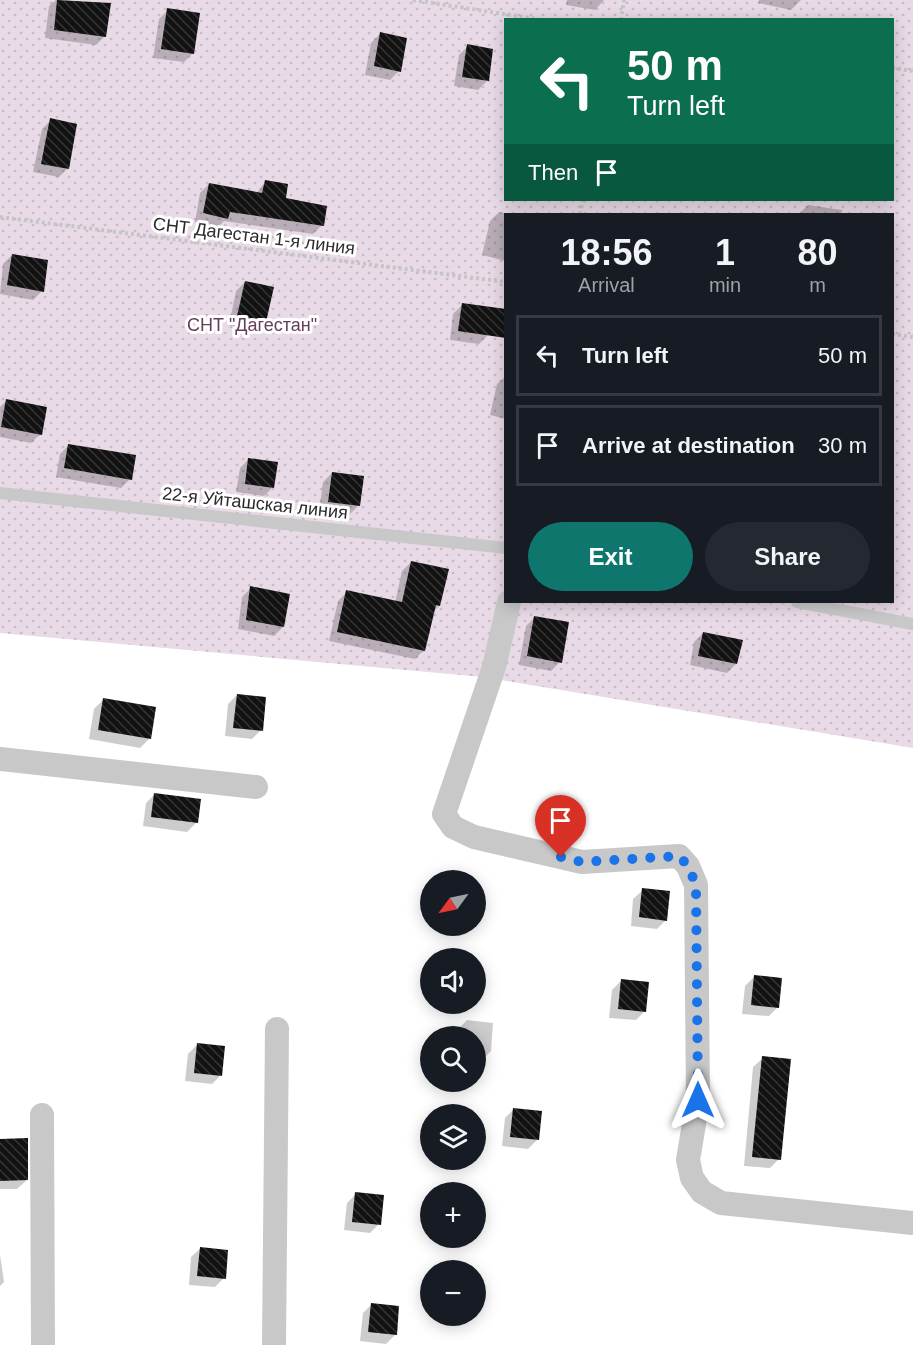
<!DOCTYPE html>
<html lang="en">
<head>
<meta charset="utf-8">
<style>
	body { margin:0; font-family:Helvetica,sans-serif; background:#242831; color:#f1f3f6; height:100vh; display:flex; flex-direction:column; font-size:22px; white-space:nowrap }
	* { box-sizing:border-box; margin:0 }
	p { font-size:20px; color:#9ea1a6 }
	.icon { flex:none; width:33px; height:33px; fill:none; stroke:currentColor; stroke-width:2; stroke-linecap:round; stroke-linejoin:round }
	.map { position:relative; flex:1; overflow:hidden }
	.drawer { position:absolute; left:504px; top:213px; width:390px; height:390px; display:flex; flex-direction:column; background:#171b24; border-radius:0px; box-shadow:0 3px 15px #0003 }
	.drawer>* { flex:none }
	.banner { position:absolute; left:504px; top:18px; width:390px; height:183px; border-radius:0px; box-shadow:0 3px 15px #0003; background:#0b6e4f; color:#fff; overflow:hidden }
	.needle { width:39px; rotate:237deg }
	.buttons { position:absolute; left:420px; top:870px; display:grid; gap:12px }
	.buttons a { display:grid; place-items:center; width:66px; height:66px; border-radius:50%; background:#171b24; box-shadow:0 3px 15px #0003; font-size:30px }
	.pin { position:absolute; display:grid; place-items:center; width:51px; height:51px; color:#fff; margin:-62px -26px; border-radius:50% 50% 50% 0; rotate:-45deg; box-shadow:0 0 6px #0007 }
	.pin .icon { rotate:45deg }
	.me { position:absolute; width:66px; margin:-33px; rotate:0deg; stroke-linejoin:round; filter:drop-shadow(0 0 4px #0008) }
	.turn { display:flex; align-items:center; gap:21px; height:126px; padding:0 24px; font-size:27px }
	.turn .icon { width:78px; height:78px; stroke-width:2.5 }
	.turn b { display:block; font-size:42px; line-height:51px }
	.then { display:flex; align-items:center; height:57px; padding:0 24px; background:#0003; gap:12px; font-size:22px }
	.eta { display:flex; justify-content:space-evenly; align-items:center; height:102px; text-align:center }
	.eta b { font-size:36px; font-weight:700; line-height:42px }
	.action { display:flex; gap:12px; margin-top:auto; padding:12px 24px }
	.action a { flex:1; height:69px; border-radius:36px; background:#0f766e; color:#fff; font-size:24px; font-weight:700; line-height:69px; text-align:center }
	.action a+a { background:#242831; color:#f1f3f6 }
	ul { padding:0; list-style:none }
	li { display:flex; align-items:center; gap:18px; height:81px; margin:0 12px 9px; padding:0 12px; border:3px solid #363941; border-radius:0px }
	li div { flex:1 }
	li b { display:block; font-size:22px }
	li em { font-style:normal }
	.map>svg:first-child { display:block }
	.garden { fill:url(#garden-dots); fill-rule:evenodd }
	.shadow { fill:#0003 }
	.building { fill:url(#building-back-hatch) }
	.lines { fill:none; stroke-linecap:round; stroke-linejoin:round }
	.path { stroke:#c5c5c5; stroke-width:4; stroke-dasharray:3 3; stroke-linecap:butt }
	.service { stroke:#c8c8c8; stroke-width:12 }
	.minor { stroke:#c8c8c8; stroke-width:24 }
	.route { stroke:#1a73e8; stroke-width:10; stroke-dasharray:0 18 }
	.labels { text-anchor:middle; stroke-width:6; stroke-linejoin:round; paint-order:stroke }
	.street-label { font-size:18px; fill:#2b2b2b; stroke:#fff }
	.park-label { font-size:18px; fill:#633d5a; stroke:#fff }
</style>
</head>
<body>
<div class="map">
<svg width="913" height="1345" viewBox="0 0 913 1345">
	<defs>
		<pattern id="garden-dots" width="8" height="8" patternUnits="userSpaceOnUse" patternTransform="scale(1.5)"><rect width="8" height="8" fill="#e8dae6"/><path d="M2 2h.1M6 6h.1" fill="none" stroke="#c7bbc5" stroke-width="1.8" stroke-linecap="round"/></pattern>
		<pattern id="building-back-hatch" width="6" height="6" patternUnits="userSpaceOnUse" patternTransform="scale(1.5)"><rect width="6" height="6" fill="#121212"/><path d="M-1 5l2 2M0 0l6 6M5-1l2 2" fill="none" stroke="#353535"/></pattern>
	</defs>
	<rect width="100%" height="100%" fill="#fff"/>
	<path class="garden" d="M0,0H913V748L483,677L0,633ZM506,20H892V200H506ZM506,214H892V602H506Z"/>
	<g class="shadow">
		<polygon points="56,0 109,4 105,36 96,45 45,38 49,6"/>
		<polygon points="567,0 604,0 595,10 566,5"/>
		<polygon points="759,0 801,0 791,10 758,3"/>
		<polygon points="168,10 193,53 184,62 153,58 159,19"/>
		<polygon points="380,34 399,71 390,80 365,75 371,43"/>
		<polygon points="468,46 487,81 478,90 454,86 459,55"/>
		<polygon points="51,120 68,168 59,177 33,172 42,129"/>
		<polygon points="265,182 284,199 322,225 313,234 224,221 218,227 195,222 200,193 209,184 256,194"/>
		<polygon points="808,205 842,210 841,214 799,214"/>
		<polygon points="499,212 509,214 506,214 506,261 482,255 490,221"/>
		<polygon points="12,255 42,291 33,300 0,294 3,264"/>
		<polygon points="245,282 265,321 256,330 229,325 236,291"/>
		<polygon points="462,305 488,335 479,344 450,340 453,314"/>
		<polygon points="506,376 506,419 490,415 497,384"/>
		<polygon points="6,401 40,434 31,443 0,437 0,407"/>
		<polygon points="69,445 130,479 121,488 56,477 60,454"/>
		<polygon points="249,459 273,487 264,496 236,492 240,468"/>
		<polygon points="332,473 358,506 349,515 319,511 323,482"/>
		<polygon points="411,562 439,606 433,612 424,650 415,659 329,641 338,601 347,592 395,603 402,571"/>
		<polygon points="251,588 289,596 283,627 274,636 238,629 242,597"/>
		<polygon points="535,617 560,662 551,671 519,665 526,626"/>
		<polygon points="703,633 736,664 727,673 690,665 694,642"/>
		<polygon points="237,695 261,730 252,739 225,736 228,704"/>
		<polygon points="103,700 149,739 140,748 89,739 94,709"/>
		<polygon points="155,794 196,823 187,832 143,826 146,803"/>
		<polygon points="643,890 666,920 657,929 631,926 633,899"/>
		<polygon points="754,977 778,1007 769,1016 742,1014 745,986"/>
		<polygon points="621,981 645,1011 636,1020 609,1018 612,990"/>
		<polygon points="467,1020 493,1023 491,1051 482,1060 476,1059 476,1036 457,1036 458,1029"/>
		<polygon points="197,1045 221,1075 212,1084 185,1081 188,1054"/>
		<polygon points="763,1058 779,1159 770,1168 744,1166 753,1067"/>
		<polygon points="514,1109 537,1140 528,1149 502,1146 505,1118"/>
		<polygon points="0,1140 27,1180 17,1189 0,1189"/>
		<polygon points="356,1194 379,1224 370,1233 344,1230 347,1203"/>
		<polygon points="201,1248 224,1278 215,1287 189,1285 191,1257"/>
		<polygon points="0,1255 4,1282 0,1286"/>
		<polygon points="372,1304 395,1335 386,1344 360,1341 363,1313"/>
	</g>
	<g class="building">
		<polygon points="57,0 111,3 106,37 54,30"/>
		<polygon points="167,8 200,13 194,54 161,49"/>
		<polygon points="380,32 407,38 401,72 374,66"/>
		<polygon points="467,44 493,49 489,81 462,77"/>
		<polygon points="50,118 77,124 69,169 41,164"/>
		<polygon points="265,180 288,184 286,198 327,206 324,226 230,212 228,219 203,213 209,183 262,193"/>
		<polygon points="12,254 48,260 44,292 7,285"/>
		<polygon points="245,281 274,287 266,322 237,316"/>
		<polygon points="462,303 506,309 506,338 458,331"/>
		<polygon points="6,399 47,407 42,435 1,427"/>
		<polygon points="68,444 136,455 132,480 64,468"/>
		<polygon points="248,458 278,462 274,488 245,484"/>
		<polygon points="332,472 364,476 360,506 328,502"/>
		<polygon points="411,561 449,569 440,606 436,605 425,651 337,632 346,590 402,602"/>
		<polygon points="250,586 290,594 284,627 246,620"/>
		<polygon points="534,616 569,622 562,663 527,656"/>
		<polygon points="703,632 743,640 737,664 698,656"/>
		<polygon points="237,694 266,697 263,731 233,728"/>
		<polygon points="103,698 156,707 151,739 98,730"/>
		<polygon points="154,793 201,799 198,823 151,817"/>
		<polygon points="642,888 670,891 667,921 639,917"/>
		<polygon points="754,975 782,978 779,1008 751,1005"/>
		<polygon points="621,979 649,982 646,1012 618,1009"/>
		<polygon points="197,1043 225,1046 222,1076 194,1073"/>
		<polygon points="762,1056 791,1059 781,1160 752,1157"/>
		<polygon points="513,1108 542,1111 539,1140 510,1137"/>
		<polygon points="28,1138 28,1180 0,1181 0,1139"/>
		<polygon points="355,1192 384,1195 381,1225 352,1222"/>
		<polygon points="200,1247 228,1250 226,1279 197,1276"/>
		<polygon points="371,1303 399,1306 397,1335 368,1332"/>
	</g>
	<g class="lines">
		<g class="path">
			<polyline points="413,0 543,20"/>
			<polyline points="621,20 624,0"/>
			<polyline points="892,68 913,71"/>
			<polyline points="580,214 583,200"/>
			<polyline points="0,217 506,282"/>
			<polyline points="892,334 913,337"/>
		</g>
		<g class="service">
			<polyline points="0,493 506,548"/>
			<polyline points="797,602 913,624"/>
		</g>
		<g class="minor">
			<polyline points="509,602 494,667 444,814 453,827 474,837 582,862 679,856 688,866 696,885 698,1100 688,1160 692,1178 702,1192 721,1203 913,1223"/>
			<polyline points="0,759 256,787"/>
			<polyline points="42,1115 43,1345"/>
			<polyline points="274,1345 277,1029"/>
		</g>
	</g>
	<g class="lines">
		<polyline class="route" points="561,857 582,862 679,856 688,866 696,885 698,1100"/>
	</g>
	<g class="labels">
		<g class="street-label">
			<text transform="translate(254 236) rotate(7)" y="6">СНТ Дагестан 1-я линия</text>
			<text transform="translate(255 503) rotate(6)" y="6">22-я Уйташская линия</text>
		</g>
		<g class="park-label">
			<text x="252" y="331">СНТ "Дагестан"</text>
		</g>
	</g>
</svg>
<div class="buttons">
<a><svg class="needle" viewBox="-14 -14 28 28"><path d="M0-13l5 13h-10z" fill="#e53935"/><path d="M0 13l5-13h-10z" fill="#9ea1a6"/></svg></a>
<a><svg class="icon" aria-label="sound" viewBox="0 0 24 24"><path d="M4 9h4l5-4v14l-5-4H4zM17 9q2 3 0 6"/></svg></a>
<a><svg class="icon" aria-label="search" viewBox="0 0 24 24"><circle cx="10" cy="10" r="6"/><path d="M15 15l6 6"/></svg></a>
<a><svg class="icon" aria-label="layers" viewBox="0 0 24 24"><path d="M12 4l9 5-9 5-9-5zM3 14l9 5 9-5"/></svg></a>
<a>+</a>
<a>−</a>
</div>
<div class="pin" style="left:561px;top:857px;background:#d93025"><svg class="icon" aria-label="arrive" viewBox="0 0 24 24"><path d="M6 21V4h12l-3 4 3 4H6"/></svg></div>
<svg class="me" style="left:698px;top:1100px" viewBox="-20 -20 40 40"><path d="M0-17L14 15 0 8-14 15z" fill="#1a73e8" stroke="#fff" stroke-width="4"/></svg>
<div class="banner">
<div class="turn"><svg class="icon" aria-label="left" viewBox="0 0 24 24"><path d="M17 20v-9H6M10 6l-5 5 5 5"/></svg><div><b>50 m</b>Turn left</div></div>
<div class="then">Then<svg class="icon" aria-label="arrive" viewBox="0 0 24 24"><path d="M6 21V4h12l-3 4 3 4H6"/></svg></div>
</div>
<section class="drawer">
<div class="eta">
<div><b>18:56</b><p>Arrival</p></div>
<div><b>1</b><p>min</p></div>
<div><b>80</b><p>m</p></div>
</div>
<ul>
<li><svg class="icon" aria-label="left" viewBox="0 0 24 24"><path d="M17 20v-9H6M10 6l-5 5 5 5"/></svg><div><b>Turn left</b></div><em>50 m</em></li>
<li><svg class="icon" aria-label="arrive" viewBox="0 0 24 24"><path d="M6 21V4h12l-3 4 3 4H6"/></svg><div><b>Arrive at destination</b></div><em>30 m</em></li>
</ul>
<div class="action"><a>Exit</a><a>Share</a></div>
</section>
</div>
</body>
</html>
